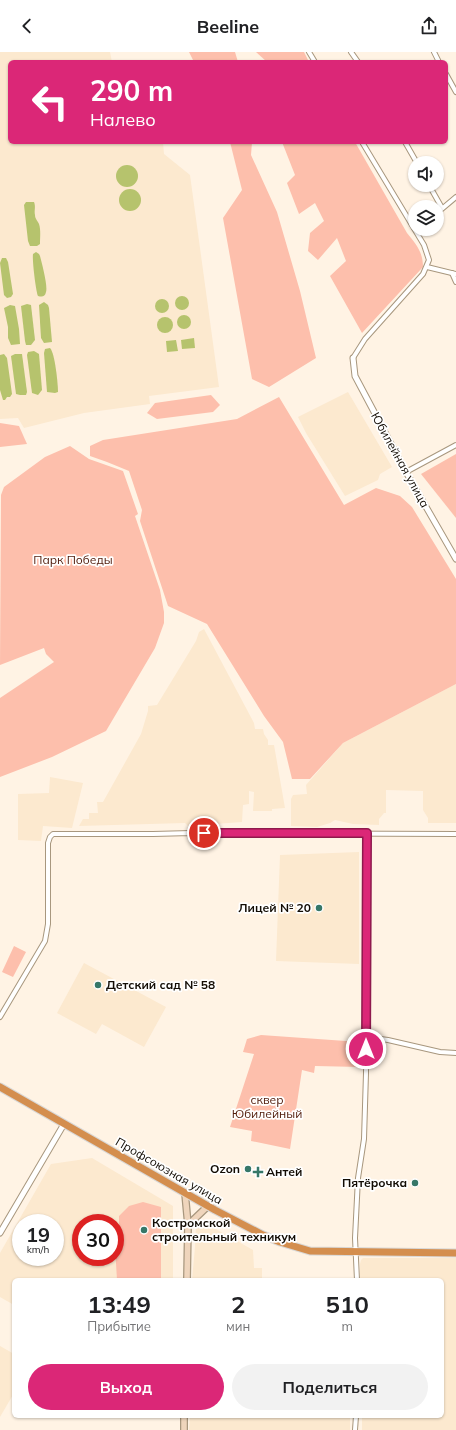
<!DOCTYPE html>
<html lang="ru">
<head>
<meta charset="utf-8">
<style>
	body { margin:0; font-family:Mulish,sans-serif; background:#f2f2f2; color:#202124; height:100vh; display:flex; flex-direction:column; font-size:15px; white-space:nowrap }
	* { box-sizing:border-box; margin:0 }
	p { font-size:13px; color:#757577 }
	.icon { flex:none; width:22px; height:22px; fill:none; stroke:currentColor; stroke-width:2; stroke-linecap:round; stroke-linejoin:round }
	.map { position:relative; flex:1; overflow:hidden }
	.panel { position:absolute; left:12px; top:1226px; width:432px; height:140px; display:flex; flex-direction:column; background:#fff; border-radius:6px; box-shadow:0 1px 3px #0004 }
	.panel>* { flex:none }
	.hud { position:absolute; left:8px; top:8px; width:440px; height:84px; border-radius:6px; box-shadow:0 1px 3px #0004; background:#db2777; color:#fff; overflow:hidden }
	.buttons { position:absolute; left:408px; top:104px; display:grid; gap:8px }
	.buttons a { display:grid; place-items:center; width:36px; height:36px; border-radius:50%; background:#fff; box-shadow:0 1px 3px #0004; font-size:20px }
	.speed { position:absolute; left:12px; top:1162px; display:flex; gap:8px; font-size:20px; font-weight:700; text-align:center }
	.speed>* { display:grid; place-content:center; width:52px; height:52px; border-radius:50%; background:#fff; box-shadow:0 1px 3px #0004; line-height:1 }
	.speed small { font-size:10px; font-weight:400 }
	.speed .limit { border:6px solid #d22; background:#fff; color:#111 }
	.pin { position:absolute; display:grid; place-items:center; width:34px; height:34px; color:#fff; margin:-17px; border:2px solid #fff; border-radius:50%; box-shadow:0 1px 4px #0007 }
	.me { position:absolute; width:44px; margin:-22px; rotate:0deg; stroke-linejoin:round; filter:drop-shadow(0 0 3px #0008) }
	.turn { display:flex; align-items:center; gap:14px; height:84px; padding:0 16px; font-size:18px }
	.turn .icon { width:52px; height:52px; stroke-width:2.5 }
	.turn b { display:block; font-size:28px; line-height:34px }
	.eta { display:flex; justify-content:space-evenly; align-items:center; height:68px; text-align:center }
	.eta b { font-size:24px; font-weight:700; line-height:28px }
	.primary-button { display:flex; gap:8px; margin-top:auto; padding:8px 16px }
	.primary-button a { flex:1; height:46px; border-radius:24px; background:#db2777; color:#fff; font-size:16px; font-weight:700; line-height:46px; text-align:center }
	.primary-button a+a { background:#f2f2f2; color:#202124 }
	header { display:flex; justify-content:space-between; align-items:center; height:52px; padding:0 16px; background:#fff; font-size:18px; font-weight:700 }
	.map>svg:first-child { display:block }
	.built { fill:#fce9cf; fill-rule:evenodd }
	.green { fill:#fdbfac }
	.water { fill:#b6c36d }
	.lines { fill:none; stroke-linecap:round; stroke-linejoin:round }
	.minor-casing { stroke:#a8977e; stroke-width:6 }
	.tertiary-casing { stroke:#a8977e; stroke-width:7 }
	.secondary-casing { stroke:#a8977e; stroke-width:8 }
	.trunk-casing { stroke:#d9d8d7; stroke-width:9 }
	.minor { stroke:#fff; stroke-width:4 }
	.tertiary { stroke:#fff; stroke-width:5 }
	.secondary { stroke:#efd5bc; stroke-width:5.5 }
	.trunk { stroke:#d48e4e; stroke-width:7 }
	.route-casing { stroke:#8e194d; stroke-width:10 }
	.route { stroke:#db2777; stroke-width:7 }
	.poi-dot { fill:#367768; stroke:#fff; stroke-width:1.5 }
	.labels { text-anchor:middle; stroke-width:3.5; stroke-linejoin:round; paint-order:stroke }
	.street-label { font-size:12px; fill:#120c04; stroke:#fff }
	.park-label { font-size:12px; fill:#501a09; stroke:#fff }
	.poi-label { font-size:12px; font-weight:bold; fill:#120c04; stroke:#fff; text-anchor:end }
</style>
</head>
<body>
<header><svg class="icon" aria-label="back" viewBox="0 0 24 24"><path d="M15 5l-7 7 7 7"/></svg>Beeline<svg class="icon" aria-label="share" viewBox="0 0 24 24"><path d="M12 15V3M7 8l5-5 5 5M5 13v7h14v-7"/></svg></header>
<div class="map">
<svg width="456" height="1378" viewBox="0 0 456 1378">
	<rect width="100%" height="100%" fill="#fff3e4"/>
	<g class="built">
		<polygon points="0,0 110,0 112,10 10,10 10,90 163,90 164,102 190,123 219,335 149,344 150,352 84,361 24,376 18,366 0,367"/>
		<polygon points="348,340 392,415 380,422 378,428 345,444 306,381 298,365"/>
		<polygon points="204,577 254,671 255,677 263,677 264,682 268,688 268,693 274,693 285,756 272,757 272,759 253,759 254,740 249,739 249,752 243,753 242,770 188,774 185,771 79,774 83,767 89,767 89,761 98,761 97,750 103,750 141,682 148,659 148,654 157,653 196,589 199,580"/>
		<polygon points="456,632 456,771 428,771 428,766 423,758 423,739 386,738 386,761 384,761 379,767 379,773 353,772 335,768 330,771 317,775 291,774 291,747 293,743 307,742 306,733 343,691"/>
		<polygon points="50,725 83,731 72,776 43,774 41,789 18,788 18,742 49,741"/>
		<polygon points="359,800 359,912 276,909 280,803"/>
		<polygon points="84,911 166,955 144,995 102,972 96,982 57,961"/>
		<path d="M92,1106L173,1154V1228H14V1253L0,1245V1201L51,1112ZM21,1171H55V1205H21ZM81,1171H115V1205H81Z"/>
		<polygon points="198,1167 253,1198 254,1216 262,1216 262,1228 192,1228 195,1195 196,1174"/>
		<polygon points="363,1206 456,1206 456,1378 362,1378 362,1364 442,1364 442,1228 360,1228 360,1212 361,1208"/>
		<polygon points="0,1294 14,1302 14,1341 0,1365"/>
		<polygon points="190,1364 350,1364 350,1378 189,1378"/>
	</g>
	<g class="green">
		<polygon points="189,0 235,0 238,10 194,10"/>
		<polygon points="256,0 304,0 309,10 267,10"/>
		<polygon points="230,90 252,90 251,103 277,160 300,239 316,306 269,335 252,327 223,166 242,138"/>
		<path d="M282,90H355L407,181C416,192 423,200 423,215L362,281L330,224L346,209L337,186L318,208L308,199L310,181L324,169L315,151L299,162L287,131L295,123Z"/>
		<polygon points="211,343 220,353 213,360 157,367 147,361 155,351"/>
		<polygon points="279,345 344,453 376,436 400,444 412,455 456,527 456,632 343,691 310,727 292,727 283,690 264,664 207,572 168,554 140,469 142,458 129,419 107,410 90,404 90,394 103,388 237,367"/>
		<polygon points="0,371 19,374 27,392 0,395"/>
		<polygon points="70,394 89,407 123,419 138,462 135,464 160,538 164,560 164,571 155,596 106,679 52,705 0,725 0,646 54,610 46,602 44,596 0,613 1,443 4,435 45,405"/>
		<polygon points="456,402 456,466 421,422"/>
		<polygon points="14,894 26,900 13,925 2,920"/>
		<polygon points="261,983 360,990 360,1015 315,1014 314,1021 302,1018 290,1097 251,1089 252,1079 230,1075 254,1002 243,1000 247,987"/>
		<polygon points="143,1150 161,1155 161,1228 117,1228 115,1194 119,1191 119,1164 129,1154"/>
	</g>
	<g class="water">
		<circle cx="127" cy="124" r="11"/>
		<circle cx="130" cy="148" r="11"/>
		<path d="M26,150H34C36,155 34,158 35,163C35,167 38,169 39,172C41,178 40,186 40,192L37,194H30L28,189L24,153Z"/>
		<path d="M36,200L39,202L40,204C42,212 48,234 46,240C45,245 42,245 38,244C36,240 32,208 33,202Z"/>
		<polygon points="2,206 6,206 8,210 13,242 11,245 7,246 4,243 0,211"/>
		<circle cx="182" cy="251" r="7"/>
		<circle cx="162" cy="254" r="7"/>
		<polygon points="44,250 48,253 49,256 52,290 44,291 41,286 39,253"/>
		<polygon points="27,252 31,253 35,288 31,293 26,293 25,289 21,254"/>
		<polygon points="10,253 15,254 19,277 20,292 11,293 8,286 8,275 4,256"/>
		<circle cx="184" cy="270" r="7"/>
		<circle cx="165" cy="273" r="8"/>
		<polygon points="194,286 195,296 182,297 181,288"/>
		<polygon points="176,288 178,299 167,300 166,289"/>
		<path d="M50,296C55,301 58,332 58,340L55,341L47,340L44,301L45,297Z"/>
		<polygon points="34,299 39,302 42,338 38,343 32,341 27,303 28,300"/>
		<polygon points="4,302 7,306 12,342 10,345 7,345 5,348 3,348 0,338 0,303"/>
		<polygon points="15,302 22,302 27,340 26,343 20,343 16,342 11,304"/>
	</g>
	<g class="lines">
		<defs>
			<g id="minor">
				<polyline points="309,0 315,10"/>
				<polyline points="351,0 358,10"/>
				<polyline points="434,0 439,10"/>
				<polyline points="446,22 456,40"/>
				<polyline points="405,90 417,111"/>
				<polyline points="429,133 442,156"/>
				<polyline points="437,161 456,145"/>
				<polyline points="427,215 456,222"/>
				<polyline points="452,221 456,230"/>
				<polyline points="353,306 365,287 423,222 429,208 424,193 362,90"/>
				<polyline points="406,420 456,393"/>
				<polyline points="0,965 45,889 48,872 48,791 50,785 53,782 153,782 191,781 456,782"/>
				<polyline points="366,985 388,988 440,1000 456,1001"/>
				<polyline points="357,1228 355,1186 358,1126 364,1087 366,1021 367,781"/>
				<polyline points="355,1378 356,1364"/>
			</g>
			<g id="tertiary">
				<polyline points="353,306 355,324 406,420 456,507"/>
				<polyline points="0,1181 64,1072"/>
			</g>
			<g id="secondary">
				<polyline points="185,1141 188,1173 187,1228"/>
				<polyline points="188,1173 208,1154"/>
				<polyline points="184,1378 184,1364"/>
			</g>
			<polyline id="trunk" points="0,1035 215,1158 263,1183 280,1190 310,1199 456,1201"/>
		</defs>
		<use href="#minor" class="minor-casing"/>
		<use href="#tertiary" class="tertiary-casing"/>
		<use href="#secondary" class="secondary-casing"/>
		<use href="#trunk" class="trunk-casing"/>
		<use href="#minor" class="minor"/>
		<use href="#tertiary" class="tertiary"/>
		<use href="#secondary" class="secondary"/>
		<use href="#trunk" class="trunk"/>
	</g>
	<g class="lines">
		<defs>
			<polyline id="route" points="204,781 367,781 366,997"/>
		</defs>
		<use href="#route" class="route-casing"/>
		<use href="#route" class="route"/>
	</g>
	<g class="poi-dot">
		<circle cx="319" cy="856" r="4"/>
		<circle cx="98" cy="933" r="4"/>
		<circle cx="248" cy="1117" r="4"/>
		<path d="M256 1114h4v4h4v4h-4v4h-4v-4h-4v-4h4z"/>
		<circle cx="415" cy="1131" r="4"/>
		<circle cx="144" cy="1178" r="4"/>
	</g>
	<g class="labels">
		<g class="street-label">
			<text transform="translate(400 408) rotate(61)" y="4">Юбилейная улица</text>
			<text transform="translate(169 1119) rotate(30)" y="4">Профсоюзная улица</text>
		</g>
		<g class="park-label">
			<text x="73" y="512">Парк Победы</text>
			<text x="267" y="1052">сквер<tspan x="267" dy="14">Юбилейный</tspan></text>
		</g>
		<g class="poi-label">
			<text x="311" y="860">Лицей № 20</text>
			<text x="106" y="937" text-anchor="start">Детский сад № 58</text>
			<text x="240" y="1121">Ozon</text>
			<text x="266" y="1124" text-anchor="start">Антей</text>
			<text x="407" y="1135">Пятёрочка</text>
			<text x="152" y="1175" text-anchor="start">Костромской<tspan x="152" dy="14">строительный техникум</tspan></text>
		</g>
	</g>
</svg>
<div class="buttons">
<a><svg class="icon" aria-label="sound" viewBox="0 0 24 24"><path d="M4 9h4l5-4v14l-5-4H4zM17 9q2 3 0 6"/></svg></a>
<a><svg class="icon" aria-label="layers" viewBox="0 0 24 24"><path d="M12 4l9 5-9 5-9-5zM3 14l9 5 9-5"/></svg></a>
</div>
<div class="speed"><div>19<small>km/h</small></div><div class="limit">30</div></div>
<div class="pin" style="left:204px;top:781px;background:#d93025"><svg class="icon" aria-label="arrive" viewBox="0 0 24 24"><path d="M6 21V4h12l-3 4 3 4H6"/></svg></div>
<svg class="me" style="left:366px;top:997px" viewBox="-20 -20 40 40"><circle r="17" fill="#db2777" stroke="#fff" stroke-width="3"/><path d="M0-11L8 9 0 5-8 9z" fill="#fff"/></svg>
<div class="hud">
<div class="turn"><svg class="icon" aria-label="left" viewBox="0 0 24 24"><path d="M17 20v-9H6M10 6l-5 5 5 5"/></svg><div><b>290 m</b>Налево</div></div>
</div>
<section class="panel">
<div class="eta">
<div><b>13:49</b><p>Прибытие</p></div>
<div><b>2</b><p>мин</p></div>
<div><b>510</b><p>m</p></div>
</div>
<div class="primary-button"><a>Выход</a><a>Поделиться</a></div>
</section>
</div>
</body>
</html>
